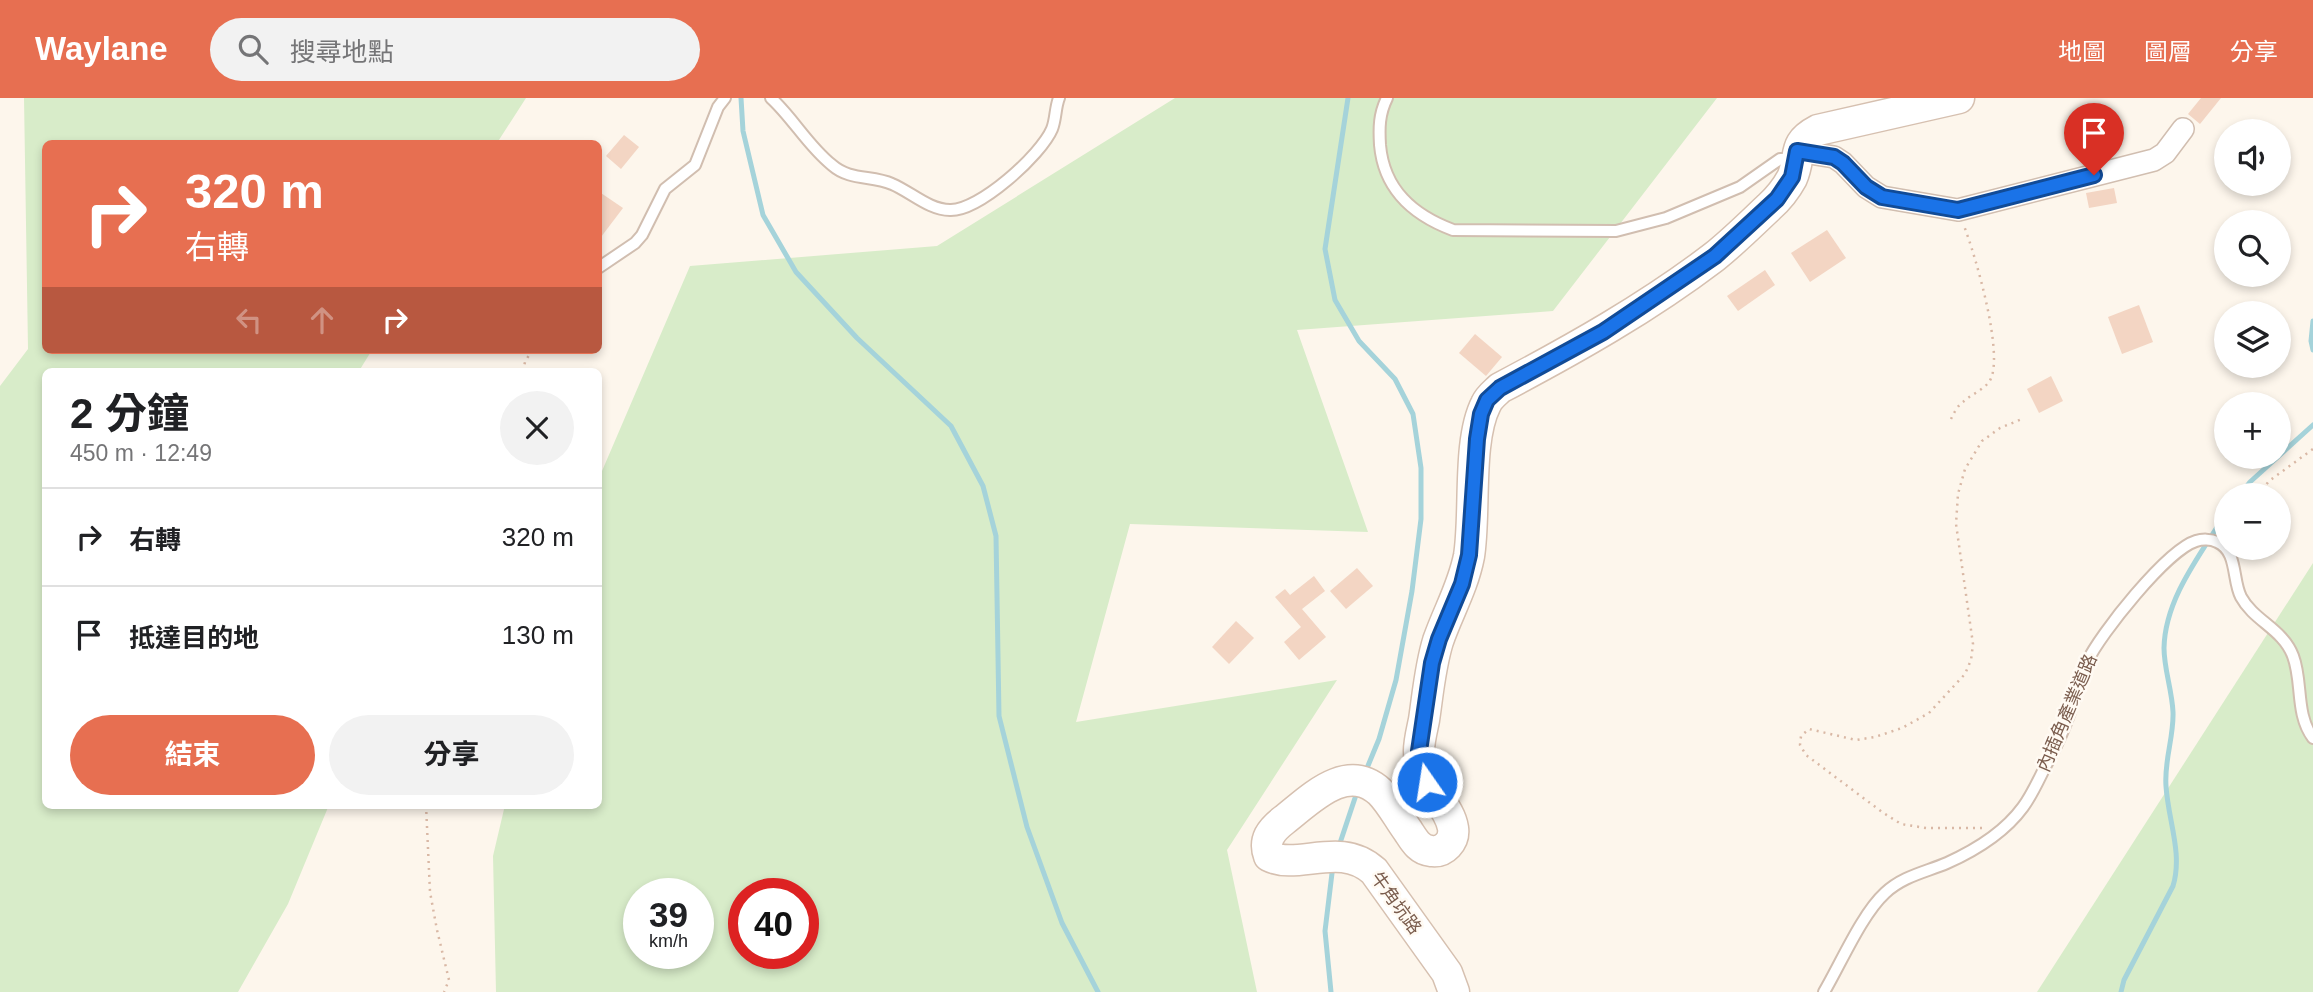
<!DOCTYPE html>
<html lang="zh-TW">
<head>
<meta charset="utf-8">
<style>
	body { margin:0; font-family:Helvetica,"Noto Sans TC",sans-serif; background:#f2f2f2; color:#202124; height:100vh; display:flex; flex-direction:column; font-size:26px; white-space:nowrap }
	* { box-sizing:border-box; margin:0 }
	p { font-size:23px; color:#757577 }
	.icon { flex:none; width:38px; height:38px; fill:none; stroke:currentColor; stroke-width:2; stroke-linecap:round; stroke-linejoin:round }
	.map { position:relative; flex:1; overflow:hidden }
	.details { position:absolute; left:42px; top:270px; width:560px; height:441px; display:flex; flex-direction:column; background:#fff; border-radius:10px; box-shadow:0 4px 10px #0003 }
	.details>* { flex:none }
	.top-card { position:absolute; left:42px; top:42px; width:560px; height:214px; border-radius:10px; box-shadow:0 4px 10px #0003; background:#e76f51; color:#fff; overflow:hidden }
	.fabs { position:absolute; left:2214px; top:21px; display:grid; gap:14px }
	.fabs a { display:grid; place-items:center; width:77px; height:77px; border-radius:50%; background:#fff; box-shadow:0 4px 10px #0003; font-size:35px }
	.speed { position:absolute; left:623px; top:780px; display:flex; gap:14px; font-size:35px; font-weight:700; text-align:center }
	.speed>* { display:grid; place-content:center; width:91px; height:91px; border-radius:50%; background:#fff; box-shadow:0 4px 10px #0003; line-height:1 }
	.speed small { font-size:18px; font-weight:400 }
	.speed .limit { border:10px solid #d22; background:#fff; color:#111 }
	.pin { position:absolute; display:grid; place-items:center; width:60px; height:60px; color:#fff; margin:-72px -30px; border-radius:50% 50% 50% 0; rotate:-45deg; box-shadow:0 0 7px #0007 }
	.pin .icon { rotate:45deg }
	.me { position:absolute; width:77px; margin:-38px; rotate:347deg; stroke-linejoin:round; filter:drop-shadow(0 0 5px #0008) }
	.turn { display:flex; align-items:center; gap:24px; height:147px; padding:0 28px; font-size:32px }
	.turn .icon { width:91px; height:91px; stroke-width:2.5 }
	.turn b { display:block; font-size:49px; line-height:60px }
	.lanes { display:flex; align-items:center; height:66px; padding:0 28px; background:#0003; justify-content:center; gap:35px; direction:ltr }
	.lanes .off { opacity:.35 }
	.round { display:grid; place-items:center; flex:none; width:74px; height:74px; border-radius:37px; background:#f2f2f2 }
	.summary { display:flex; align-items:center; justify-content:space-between; height:119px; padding:0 28px }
	h1 { font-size:42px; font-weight:700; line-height:52px }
	.primary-button { display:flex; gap:14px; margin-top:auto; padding:14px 28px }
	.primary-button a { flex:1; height:80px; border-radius:42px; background:#e76f51; color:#fff; font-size:28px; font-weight:700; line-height:80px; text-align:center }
	.primary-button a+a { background:#f2f2f2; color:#202124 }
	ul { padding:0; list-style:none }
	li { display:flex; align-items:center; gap:21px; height:98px; padding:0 28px; border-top:2px solid #e0e0e0 }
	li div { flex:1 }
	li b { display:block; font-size:26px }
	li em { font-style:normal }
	header { display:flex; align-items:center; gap:42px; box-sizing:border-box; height:98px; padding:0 35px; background:#e76f51; color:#fff }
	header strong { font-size:33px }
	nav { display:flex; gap:38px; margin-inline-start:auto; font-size:24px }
	.search { width:490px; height:63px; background:#f2f2f2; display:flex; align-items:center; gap:18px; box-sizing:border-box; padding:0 24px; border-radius:38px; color:#757577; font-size:26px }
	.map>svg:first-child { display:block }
	.green { fill:#d8ecc9; fill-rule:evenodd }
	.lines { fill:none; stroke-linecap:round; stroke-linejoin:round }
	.stream { stroke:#a5d3da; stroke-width:5 }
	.building { fill:#f3d5c3 }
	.lane-casing { stroke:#d1beb0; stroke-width:14 }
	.street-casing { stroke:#d1beb0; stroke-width:24 }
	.secondary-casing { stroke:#d6c0b0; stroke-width:33 }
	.path { stroke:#d9b8a5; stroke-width:2.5; stroke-dasharray:2 5; stroke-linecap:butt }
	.lane { stroke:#fff; stroke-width:10 }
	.street { stroke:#fff; stroke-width:21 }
	.secondary { stroke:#fff; stroke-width:30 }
	.route-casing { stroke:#114b97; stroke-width:18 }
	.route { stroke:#1a73e8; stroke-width:12 }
	.labels { text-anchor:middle; stroke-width:5; stroke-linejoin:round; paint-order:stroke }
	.street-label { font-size:18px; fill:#7a5c4d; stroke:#fffaf3 }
</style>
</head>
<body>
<header>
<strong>Waylane</strong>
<div class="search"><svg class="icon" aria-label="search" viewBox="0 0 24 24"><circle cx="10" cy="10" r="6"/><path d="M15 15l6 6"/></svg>搜尋地點</div>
<nav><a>地圖</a><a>圖層</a><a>分享</a></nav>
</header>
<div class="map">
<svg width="2313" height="894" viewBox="0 0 2313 894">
	<rect width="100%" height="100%" fill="#fdf6ec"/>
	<g class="green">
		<polygon points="24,0 526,0 497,45 46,46 46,252 372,252 359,273 46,273 46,707 329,707 288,806 238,894 0,894 0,288 28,251"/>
		<path d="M1175,0H1717L1553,213L1297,232L1368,434L1130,426L1076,624L1337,582L1227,752L1257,894H496L493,758L505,707H598L599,380L690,168L937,148ZM639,796H698V856H639ZM744,796H803V856H744Z"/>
		<polygon points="2313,465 2313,894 2037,894"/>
	</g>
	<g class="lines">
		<g class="stream">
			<polyline points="741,0 743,33 763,117 796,174 857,240 951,328 983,388 996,438 999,618 1027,729 1062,825 1098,894"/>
			<polyline points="1348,0 1325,151 1335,202 1359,243 1395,281 1413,316 1421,370 1421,421 1412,493 1396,582 1379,641 1365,675"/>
			<polyline points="2313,223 2311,243 2313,252"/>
			<polyline points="2240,397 2250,384 2313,327"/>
			<polyline points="1338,751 1357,694"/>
			<polyline points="1331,894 1325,833 1333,767"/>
			<path d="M2121,894L2124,882L2173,788C2183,755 2168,722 2166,688C2164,662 2174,639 2173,614C2172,592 2164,571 2164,550C2165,500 2201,456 2226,415"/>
		</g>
	</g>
	<g class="building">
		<polygon points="2201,0 2221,0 2200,26 2188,16"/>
		<polygon points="624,37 639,49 621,71 606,58"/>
		<polygon points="2114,90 2117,105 2089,110 2086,95"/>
		<polygon points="598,93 623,110 598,143"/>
		<polygon points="1827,132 1846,160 1810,184 1791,155"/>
		<polygon points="1765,172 1775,187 1738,213 1727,198"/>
		<polygon points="2139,207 2153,244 2122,256 2108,219"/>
		<polygon points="1475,236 1502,259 1486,278 1459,255"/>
		<polygon points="2051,278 2063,303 2039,315 2027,291"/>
		<polygon points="1357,470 1373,488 1346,511 1330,493"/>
		<polygon points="1314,478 1325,493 1302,511 1326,539 1299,562 1284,544 1301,529 1275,499 1285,491 1290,497"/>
		<polygon points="1236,523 1254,540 1229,566 1212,549"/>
	</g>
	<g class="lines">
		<defs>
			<g id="lane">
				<path d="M771,0C793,20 808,48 832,67C850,83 872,77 892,86C911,94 929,112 950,112C979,113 1041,57 1052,31C1056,21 1055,10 1059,0"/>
				<path d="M1387,0C1379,16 1379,30 1380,47C1384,92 1413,117 1453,132L1616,133L1666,120L1740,89L1780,61H1787L1793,66"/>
				<polyline points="598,170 635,145 642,137 665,91 695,67 718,9 725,0"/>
				<path d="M1824,894C1841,865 1862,816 1885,795C1903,778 1926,774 1947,765C1976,752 2004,735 2023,709C2032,697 2039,681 2046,667C2055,651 2064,632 2070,614C2076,597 2078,580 2087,564C2100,536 2167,452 2196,443C2202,441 2211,441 2217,444C2238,453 2232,482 2241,499C2254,523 2283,531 2293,558C2303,584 2295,616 2313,640"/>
			</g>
			<polyline id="street" points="1797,53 1834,59 1843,65 1866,89 1882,99 1958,112 2154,62 2165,55 2183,31"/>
			<path id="secondary" d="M1454,894L1447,875L1374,773C1340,742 1298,773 1269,758C1263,742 1271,732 1284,722C1310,702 1346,663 1380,694C1391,705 1399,721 1408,733C1414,742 1419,752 1431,753C1444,755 1455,743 1453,730C1449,705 1419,686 1419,653C1419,643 1422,632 1424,622C1428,595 1430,569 1438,543C1448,514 1463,489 1469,458C1476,415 1467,343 1486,306C1489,299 1495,295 1500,290C1574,251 1647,210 1714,159C1733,144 1751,126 1769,109C1778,101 1786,91 1792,80C1802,57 1791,46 1818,32L1959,0"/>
		</defs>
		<use href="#lane" class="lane-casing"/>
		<use href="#street" class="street-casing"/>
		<use href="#secondary" class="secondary-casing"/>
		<g class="path">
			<polyline points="523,273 525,264 532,252"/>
			<path d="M1951,321C1954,315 1957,308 1963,304C1970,297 1982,293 1989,284C2006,261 1975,156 1964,128"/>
			<polyline points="2258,397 2269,383 2313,351"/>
			<polyline points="426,707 430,794 437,832 449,882 444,894"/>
			<polyline points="1982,730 1926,730 1901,726 1882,714 1806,657 1800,647 1801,638 1809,631 1856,642 1875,639 1902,630 1929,615 1965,576 1971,562 1973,546 1956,426 1958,396 1965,371 1982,343 2000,330 2022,321"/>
		</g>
		<use href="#lane" class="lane"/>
		<use href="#street" class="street"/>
		<use href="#secondary" class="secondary"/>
	</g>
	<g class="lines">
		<defs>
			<polyline id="route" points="1427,684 1422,670 1419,653 1432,565 1439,541 1462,486 1469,457 1477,341 1481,316 1487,302 1500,290 1603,234 1715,158 1777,101 1792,79 1797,53 1834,59 1843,65 1866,89 1882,99 1958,112 2094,77"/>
		</defs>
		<use href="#route" class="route-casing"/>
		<use href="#route" class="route"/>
	</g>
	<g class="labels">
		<g class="street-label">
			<text transform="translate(2067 615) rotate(-67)" y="6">內插角產業道路</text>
			<text transform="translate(1396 805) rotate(54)" y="6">牛角坑路</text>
		</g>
	</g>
</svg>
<div class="fabs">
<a><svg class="icon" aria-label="sound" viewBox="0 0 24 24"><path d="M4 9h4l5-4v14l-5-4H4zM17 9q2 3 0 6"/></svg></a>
<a><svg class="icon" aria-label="search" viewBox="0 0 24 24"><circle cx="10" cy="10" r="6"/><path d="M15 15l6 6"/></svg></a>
<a><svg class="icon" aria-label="layers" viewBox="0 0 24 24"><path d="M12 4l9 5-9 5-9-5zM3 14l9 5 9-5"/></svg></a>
<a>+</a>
<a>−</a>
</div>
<div class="speed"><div>39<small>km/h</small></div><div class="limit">40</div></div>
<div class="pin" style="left:2094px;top:77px;background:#d93025"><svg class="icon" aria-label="arrive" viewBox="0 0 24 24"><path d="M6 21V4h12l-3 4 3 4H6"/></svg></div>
<svg class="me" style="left:1427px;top:684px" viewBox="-20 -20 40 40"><circle r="17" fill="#1a73e8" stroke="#fff" stroke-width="3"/><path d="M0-11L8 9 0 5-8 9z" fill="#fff"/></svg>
<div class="top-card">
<div class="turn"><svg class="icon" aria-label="right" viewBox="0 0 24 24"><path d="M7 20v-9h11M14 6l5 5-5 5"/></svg><div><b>320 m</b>右轉</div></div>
<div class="lanes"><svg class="icon off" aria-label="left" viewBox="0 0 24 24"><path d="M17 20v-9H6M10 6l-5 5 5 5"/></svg><svg class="icon off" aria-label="ahead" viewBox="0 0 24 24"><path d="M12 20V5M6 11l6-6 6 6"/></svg><svg class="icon" aria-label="right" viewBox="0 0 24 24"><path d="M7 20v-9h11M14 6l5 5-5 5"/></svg></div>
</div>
<section class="details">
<div class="summary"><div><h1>2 分鐘</h1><p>450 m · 12:49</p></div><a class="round"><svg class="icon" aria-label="close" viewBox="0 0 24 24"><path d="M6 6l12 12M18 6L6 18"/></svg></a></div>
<ul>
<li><svg class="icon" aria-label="right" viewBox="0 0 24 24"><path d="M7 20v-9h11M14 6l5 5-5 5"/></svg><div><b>右轉</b></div><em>320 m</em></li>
<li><svg class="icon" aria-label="arrive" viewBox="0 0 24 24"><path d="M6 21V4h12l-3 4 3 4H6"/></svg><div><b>抵達目的地</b></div><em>130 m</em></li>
</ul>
<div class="primary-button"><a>結束</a><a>分享</a></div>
</section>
</div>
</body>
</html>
